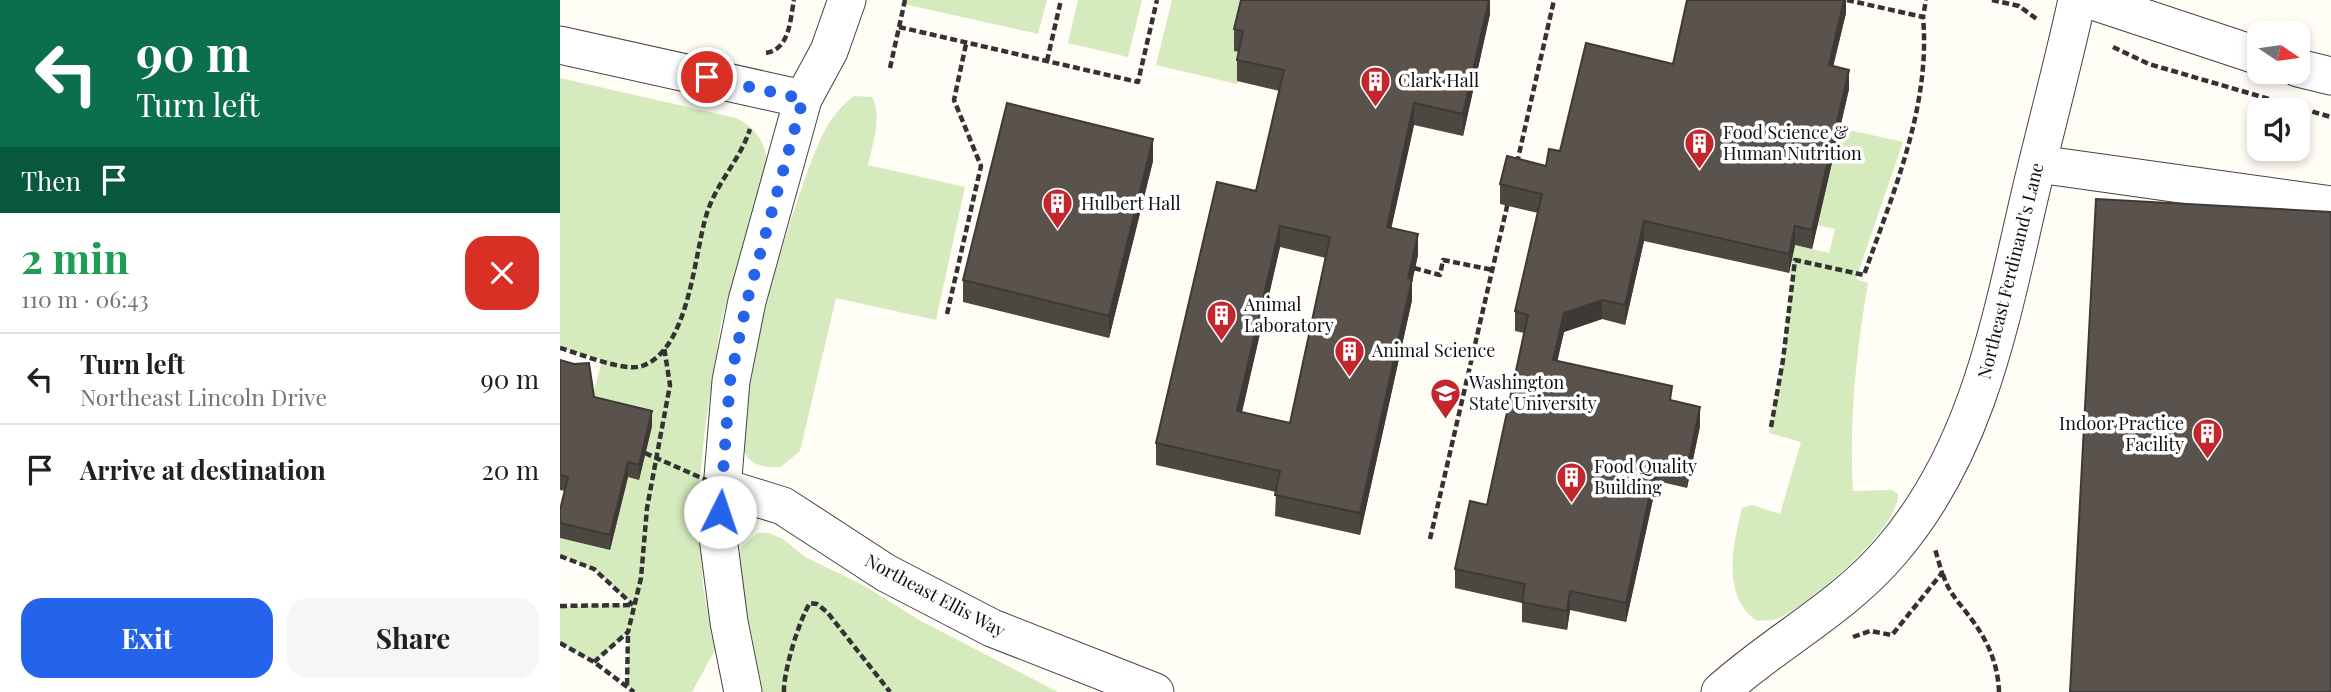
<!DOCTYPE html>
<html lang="en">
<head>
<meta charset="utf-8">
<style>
	body { margin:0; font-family:"Playfair Display",serif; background:#f6f6f6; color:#202124; height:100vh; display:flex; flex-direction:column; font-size:26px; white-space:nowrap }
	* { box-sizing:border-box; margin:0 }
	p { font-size:23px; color:#757577 }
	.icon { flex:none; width:38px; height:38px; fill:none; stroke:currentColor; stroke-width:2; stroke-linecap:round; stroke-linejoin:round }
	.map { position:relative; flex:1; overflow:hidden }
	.drawer { display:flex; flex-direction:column; background:#fff; width:560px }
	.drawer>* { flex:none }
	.guide { background:#0b6e4f; color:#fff; overflow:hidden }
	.needle { width:46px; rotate:103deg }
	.tools { position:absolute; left:1687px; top:21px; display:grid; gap:14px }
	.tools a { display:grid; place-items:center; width:63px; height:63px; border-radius:14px; background:#fff; box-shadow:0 4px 10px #0003; font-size:35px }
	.pin { position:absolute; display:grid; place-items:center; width:60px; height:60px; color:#fff; margin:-30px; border:4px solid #fff; border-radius:50%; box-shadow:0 2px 7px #0007 }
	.me { position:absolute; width:77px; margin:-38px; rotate:4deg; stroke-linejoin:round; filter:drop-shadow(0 0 5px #0008) }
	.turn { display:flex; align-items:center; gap:24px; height:147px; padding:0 21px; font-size:32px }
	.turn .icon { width:91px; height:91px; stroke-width:2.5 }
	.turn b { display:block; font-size:49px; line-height:60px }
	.then { display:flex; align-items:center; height:66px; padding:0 21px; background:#0003; gap:14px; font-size:26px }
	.round { display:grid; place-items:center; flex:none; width:74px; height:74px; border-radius:21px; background:#f6f6f6 }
	.summary { display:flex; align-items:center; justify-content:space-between; height:119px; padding:0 21px }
	h1 { font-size:42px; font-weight:700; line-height:52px; color:#1e9e55 }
	.primary-button { display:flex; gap:14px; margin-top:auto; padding:14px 21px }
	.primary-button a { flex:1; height:80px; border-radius:21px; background:#2563eb; color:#fff; font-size:28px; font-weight:700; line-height:80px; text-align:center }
	.primary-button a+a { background:#f6f6f6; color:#202124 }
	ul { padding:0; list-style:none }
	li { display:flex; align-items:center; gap:21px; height:91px; padding:0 21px; border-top:2px solid #e0e0e0 }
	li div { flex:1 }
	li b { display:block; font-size:26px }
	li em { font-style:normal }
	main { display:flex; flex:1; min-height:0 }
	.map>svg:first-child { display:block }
	.green { fill:#d5ebbd }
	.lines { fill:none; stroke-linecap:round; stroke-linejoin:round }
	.minor-casing { stroke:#444; stroke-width:39 }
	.path { stroke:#333; stroke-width:4.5; stroke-dasharray:7 3.5; stroke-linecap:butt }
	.minor { stroke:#fff; stroke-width:37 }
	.path-bridge { stroke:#333; stroke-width:4.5; stroke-dasharray:7 3.5; stroke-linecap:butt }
	.wall { fill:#4d4742; fill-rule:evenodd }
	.shaded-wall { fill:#3f3936 }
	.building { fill:#5a524d; stroke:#3f3936; stroke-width:2; fill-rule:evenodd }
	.route { stroke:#2563eb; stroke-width:12; stroke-dasharray:0 21.6 }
	.labels { text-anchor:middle; stroke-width:7; stroke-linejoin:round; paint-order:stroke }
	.poi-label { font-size:18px; fill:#111; stroke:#fff; text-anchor:start }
	.street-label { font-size:18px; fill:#111; stroke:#fff }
</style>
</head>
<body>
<main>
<section class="drawer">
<div class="guide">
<div class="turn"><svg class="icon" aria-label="left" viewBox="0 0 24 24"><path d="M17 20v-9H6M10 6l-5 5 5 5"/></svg><div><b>90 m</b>Turn left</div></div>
<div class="then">Then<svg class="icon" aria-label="arrive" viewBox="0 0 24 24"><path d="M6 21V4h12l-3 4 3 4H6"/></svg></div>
</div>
<div class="summary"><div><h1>2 min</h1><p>110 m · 06:43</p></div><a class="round" style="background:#d93025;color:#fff"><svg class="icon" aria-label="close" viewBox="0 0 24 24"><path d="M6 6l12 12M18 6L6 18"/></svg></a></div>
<ul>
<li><svg class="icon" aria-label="left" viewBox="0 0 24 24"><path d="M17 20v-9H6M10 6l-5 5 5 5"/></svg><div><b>Turn left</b><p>Northeast Lincoln Drive</p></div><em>90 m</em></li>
<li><svg class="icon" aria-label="arrive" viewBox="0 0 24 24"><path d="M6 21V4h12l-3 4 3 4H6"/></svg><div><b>Arrive at destination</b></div><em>20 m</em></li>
</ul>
<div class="primary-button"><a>Exit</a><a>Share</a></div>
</section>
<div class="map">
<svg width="1771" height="692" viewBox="0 0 1771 692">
	<rect width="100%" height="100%" fill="#fffdf5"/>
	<g class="green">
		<polygon points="345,0 487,0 478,34 344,4"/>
		<polygon points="518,0 582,0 568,57 508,43"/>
		<polygon points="612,0 686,0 674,50 683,53 677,84 596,65"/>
		<path d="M0,78L176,118C196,127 207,145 207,165L161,323L145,429L140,479V531L143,587L155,650L132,692H74L67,685L68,633L34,662L0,643V606L73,605L34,569L0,556V538L50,550L68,477L29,410L42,360L0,348Z"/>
		<path d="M294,96L312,97C323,115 312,146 308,165L405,187L376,320L276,298L240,451L221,467C206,468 187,466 183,447C173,397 240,176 266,128C274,115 282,105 294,96Z"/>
		<path d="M1280,128L1343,142L1296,279L1308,283C1296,353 1289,420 1293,491L1332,490L1338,494C1340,528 1249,605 1219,618C1213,621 1204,620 1197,621C1161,596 1173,545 1182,508L1192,505L1220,514L1241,442L1209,433L1223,360L1232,276L1229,273L1235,245L1269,253L1275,229L1251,224Z"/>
		<polygon points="198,533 209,533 223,539 245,557 303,585 359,620 498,692 200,692 192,658 178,559 181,547"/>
	</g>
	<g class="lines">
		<defs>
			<g id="minor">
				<polyline points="1530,0 1699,56"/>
				<polyline points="0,45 243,99"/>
				<polyline points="1738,68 1771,76"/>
				<polyline points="1478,164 1771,205"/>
				<polyline points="162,487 223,506 326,573 432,628 595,692"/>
				<polyline points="183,692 169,622 158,537 171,381 187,301 243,99 269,51 287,0"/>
				<path d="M1160,692C1215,642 1283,608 1331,551C1419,449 1441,318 1471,190C1486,127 1503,64 1517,0"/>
			</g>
		</defs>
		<use href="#minor" class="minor-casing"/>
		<g class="path">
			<polyline points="1287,0 1363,17 1366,0"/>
			<polyline points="1432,0 1459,6 1478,20"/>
			<polyline points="339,27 578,82 597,0"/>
			<polyline points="1553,47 1589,64 1771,117"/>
			<path d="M206,53C230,49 230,20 234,0"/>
			<polyline points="487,61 501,0"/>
			<polyline points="330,68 345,0"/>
			<polyline points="957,163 994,0"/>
			<polyline points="854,268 880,275 883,260 933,270"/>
			<polyline points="387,314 421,166 394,100 406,44"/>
			<path d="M0,348C21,354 63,372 82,366C130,349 134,253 147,213C157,182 180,160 190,129"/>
			<path d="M1211,427L1223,360L1235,260L1304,275C1333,193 1371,106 1363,17"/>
			<polyline points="870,539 948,202"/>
			<polyline points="0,556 34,569 73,605"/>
			<path d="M1383,574C1388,592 1398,601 1409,616C1427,639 1438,663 1439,692"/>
			<polyline points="0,606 73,605"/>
			<polyline points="1293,637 1310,631 1332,635 1382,573 1375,549"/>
			<polyline points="0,643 34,662 74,692"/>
			<polyline points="34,662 68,632 81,578 87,508 110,385 104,347"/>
			<polyline points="67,685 68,633"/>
			<path d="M224,692C223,673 239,620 250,603L257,604L267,612L330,692"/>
		</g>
		<use href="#minor" class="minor"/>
		<polyline class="path-bridge" points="85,453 162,487"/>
	</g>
	<g class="wall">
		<path d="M930,0V14L903,136L854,125L831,228L858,255L852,282V300L800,535L715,516L716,492L596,465V443L696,191L720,91L677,81V60L679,52L674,51V29ZM720,247L766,258L730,423L682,412Z"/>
		<polygon points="1286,0 1286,13 1273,66 1289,89 1252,249 1235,245 1229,273 1084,241 1065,325 1042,319 1004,332 997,361 1112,401 1140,426 1127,488 1097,481 1066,622 1010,610 1007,630 962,622 962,603 895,588 895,569 927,505 964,333 955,331 955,311 978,213 940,204 940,184 986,166 1000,151 1113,64"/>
		<polygon points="593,161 549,338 403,302 403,280"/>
		<polygon points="0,360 34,397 92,426 79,480 68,477 50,550 0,538 0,510 5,491 0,490"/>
	</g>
	<g class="shaded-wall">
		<polygon points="929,0 930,0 930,14 903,136 903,114"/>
		<polygon points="1284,0 1286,0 1286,13 1269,84 1269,65"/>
		<polygon points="1289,70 1289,89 1252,249 1252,230"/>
		<polygon points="854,103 854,125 827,248 827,227"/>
		<polygon points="593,139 593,161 549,338 549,316"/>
		<polygon points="1084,221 1084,241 1065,325 1065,305"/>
		<polygon points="720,226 720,247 677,433 677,411"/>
		<polygon points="1235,226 1235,245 1229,273 1229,254"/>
		<polygon points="858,234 858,255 852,282 852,300 800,535 800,513"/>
		<polygon points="1042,300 1042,319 1004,332 993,380 993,360 1004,313"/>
		<polygon points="1140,407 1140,426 1127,488 1127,468"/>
		<polygon points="92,411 92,426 79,480 79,465"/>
		<polygon points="68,462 68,477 50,550 50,535"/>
		<polygon points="1097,462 1097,481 1066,622 1066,603"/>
		<polygon points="1010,591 1010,610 1007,630 1007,611"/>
	</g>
	<g class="building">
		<path d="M681,0H929L903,114L854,103L827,227L858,234L848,278L852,279L800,513L715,495L720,471L596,443L657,182L696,191L724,70L677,60L683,31L674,29ZM720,226L770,237L730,423L677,411Z"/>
		<polygon points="1127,0 1284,0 1269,65 1289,70 1252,230 1235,226 1229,254 1084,221 1065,305 1042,300 1004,313 993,360 1112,386 1110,400 1140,407 1127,468 1097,462 1066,603 1010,591 1007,611 962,602 965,584 895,569 910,501 927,505 968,315 955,311 982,194 940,184 947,156 986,166 989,149 1000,151 1026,43 1113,64"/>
		<polygon points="447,103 593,139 549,316 403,280"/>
		<polygon points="1536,199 1771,212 1771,692 1510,692"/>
		<polygon points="0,360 14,364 29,363 34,397 92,411 79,465 68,462 50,535 0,523 0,510 8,477 0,475"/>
	</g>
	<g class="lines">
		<polyline class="route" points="147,77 243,99 187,301 170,381 160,512"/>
	</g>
	<defs>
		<symbol id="building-pin" viewBox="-11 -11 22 30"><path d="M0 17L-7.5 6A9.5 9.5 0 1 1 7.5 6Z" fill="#c4262e" stroke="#fff"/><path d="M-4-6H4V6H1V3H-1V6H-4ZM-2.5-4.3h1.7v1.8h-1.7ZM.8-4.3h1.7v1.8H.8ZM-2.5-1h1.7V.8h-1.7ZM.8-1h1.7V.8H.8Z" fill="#fff"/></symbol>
		<symbol id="university-pin" viewBox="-11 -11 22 30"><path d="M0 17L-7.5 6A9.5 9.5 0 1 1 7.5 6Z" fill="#c4262e" stroke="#fff"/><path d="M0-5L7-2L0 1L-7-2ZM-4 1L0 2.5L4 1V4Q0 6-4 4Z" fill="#fff"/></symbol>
	</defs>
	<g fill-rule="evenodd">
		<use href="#building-pin" x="798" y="64" width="35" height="47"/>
		<use href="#building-pin" x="1122" y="126" width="35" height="47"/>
		<use href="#building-pin" x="480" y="186" width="35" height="47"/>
		<use href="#building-pin" x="644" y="298" width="35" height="47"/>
		<use href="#building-pin" x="772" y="334" width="35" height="47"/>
		<use href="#university-pin" x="868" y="376" width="35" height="47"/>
		<use href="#building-pin" x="1630" y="416" width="35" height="47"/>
		<use href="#building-pin" x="994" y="460" width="35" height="47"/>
	</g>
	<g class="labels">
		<g class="poi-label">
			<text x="838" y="87">Clark Hall</text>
			<text x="1163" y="139">Food Science &amp;<tspan x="1163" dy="21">Human Nutrition</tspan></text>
			<text x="521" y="210">Hulbert Hall</text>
			<text x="684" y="311">Animal<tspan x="684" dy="21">Laboratory</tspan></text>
			<text x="812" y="357">Animal Science</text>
			<text x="909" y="389">Washington<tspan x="909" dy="21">State University</tspan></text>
			<text x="1624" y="430" text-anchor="end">Indoor Practice<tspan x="1624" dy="21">Facility</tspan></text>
			<text x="1034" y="473">Food Quality<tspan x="1034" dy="21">Building</tspan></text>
		</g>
		<g class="street-label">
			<text transform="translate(1451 271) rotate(-76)" y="6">Northeast Ferdinand's Lane</text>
			<text transform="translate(375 596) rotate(28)" y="6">Northeast Ellis Way</text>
		</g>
	</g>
</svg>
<div class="tools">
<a><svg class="needle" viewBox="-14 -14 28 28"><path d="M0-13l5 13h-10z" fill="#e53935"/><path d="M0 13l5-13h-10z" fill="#757577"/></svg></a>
<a><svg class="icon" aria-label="sound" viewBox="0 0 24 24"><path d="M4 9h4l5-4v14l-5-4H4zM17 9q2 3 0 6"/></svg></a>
</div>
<div class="pin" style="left:147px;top:77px;background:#d93025"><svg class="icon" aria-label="arrive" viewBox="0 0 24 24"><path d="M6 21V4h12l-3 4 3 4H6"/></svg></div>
<svg class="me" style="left:160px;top:512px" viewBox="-20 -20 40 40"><circle r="19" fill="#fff"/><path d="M0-13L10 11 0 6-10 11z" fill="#2563eb"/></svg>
</div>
</main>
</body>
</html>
